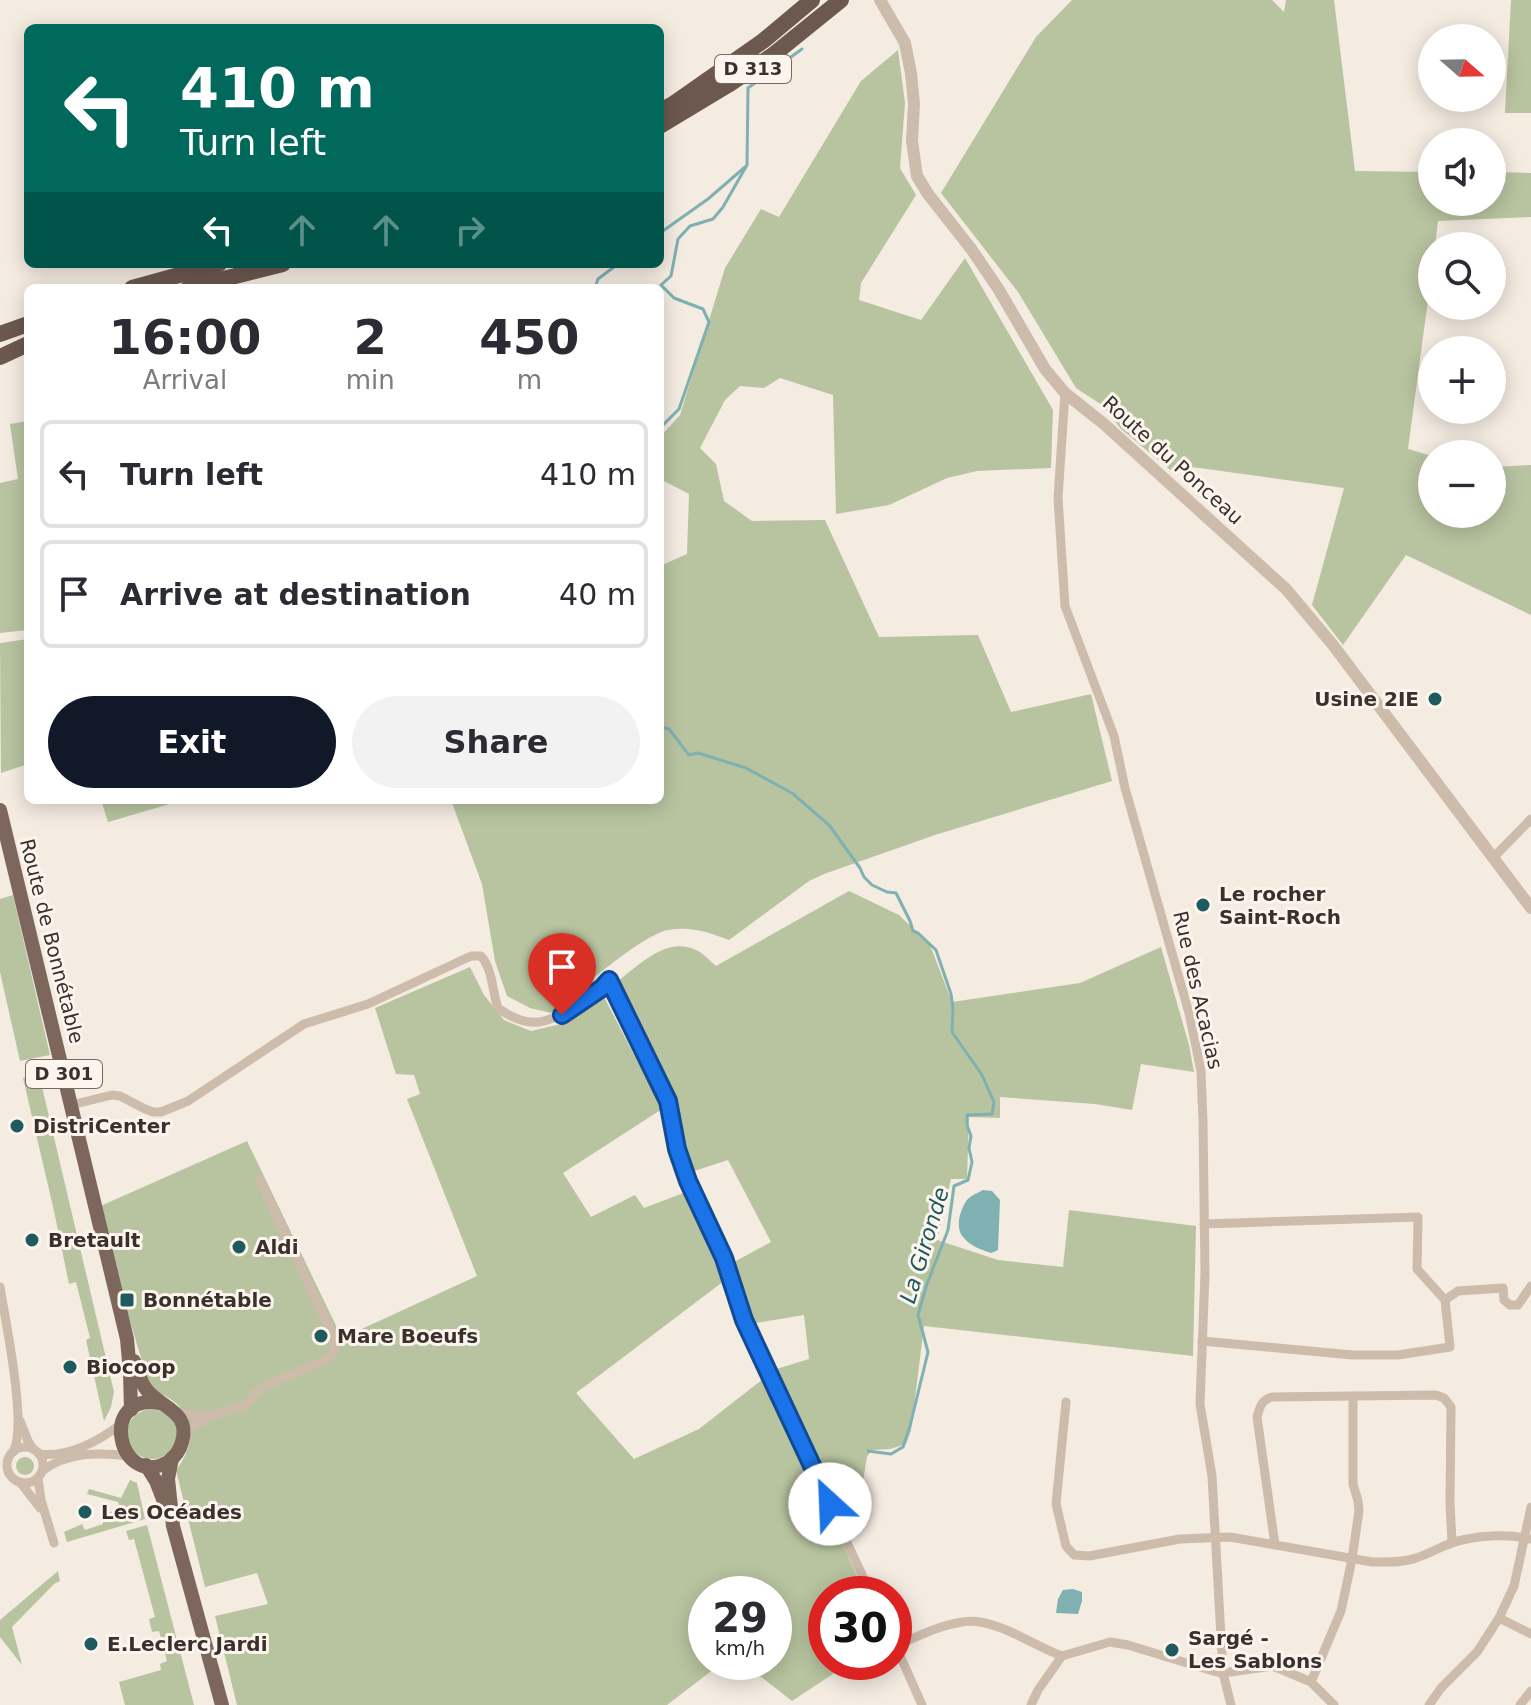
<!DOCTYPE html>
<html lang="en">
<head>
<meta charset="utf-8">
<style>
	body { margin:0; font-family:"DejaVu Sans",sans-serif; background:#f2f2f3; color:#2b2b33; height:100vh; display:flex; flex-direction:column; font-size:30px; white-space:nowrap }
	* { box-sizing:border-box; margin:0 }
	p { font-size:26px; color:#7c7c81 }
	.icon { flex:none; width:44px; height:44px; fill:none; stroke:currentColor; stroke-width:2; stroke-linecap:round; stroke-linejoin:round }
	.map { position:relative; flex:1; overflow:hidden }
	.drawer { position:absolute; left:24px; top:284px; width:640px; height:520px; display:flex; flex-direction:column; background:#fff; border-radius:12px; box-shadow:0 4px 20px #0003 }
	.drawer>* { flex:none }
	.top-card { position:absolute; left:24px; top:24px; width:640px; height:244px; border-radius:12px; box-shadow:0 4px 20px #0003; background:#00695c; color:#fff; overflow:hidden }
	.needle { width:52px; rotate:110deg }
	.tools { position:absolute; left:1418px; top:24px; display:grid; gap:16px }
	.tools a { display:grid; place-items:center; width:88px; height:88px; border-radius:50%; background:#fff; box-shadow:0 4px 20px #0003; font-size:40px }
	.speed { position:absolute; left:688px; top:1576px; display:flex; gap:16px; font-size:40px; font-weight:700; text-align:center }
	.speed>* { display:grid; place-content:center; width:104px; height:104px; border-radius:50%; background:#fff; box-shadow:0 4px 20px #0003; line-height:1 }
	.speed small { font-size:20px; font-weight:400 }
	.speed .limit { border:12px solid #d22; background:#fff; color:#111 }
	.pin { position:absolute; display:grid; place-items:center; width:68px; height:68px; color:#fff; margin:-82px -34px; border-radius:50% 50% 50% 0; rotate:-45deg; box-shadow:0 0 8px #0007 }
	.pin .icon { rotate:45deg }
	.me { position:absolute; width:88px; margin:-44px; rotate:335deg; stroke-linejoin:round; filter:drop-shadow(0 0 6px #0008) }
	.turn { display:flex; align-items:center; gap:28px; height:168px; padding:0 24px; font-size:36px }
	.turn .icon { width:104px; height:104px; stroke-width:2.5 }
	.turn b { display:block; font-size:56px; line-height:68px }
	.lanes { display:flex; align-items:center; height:76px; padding:0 24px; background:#0003; justify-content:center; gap:40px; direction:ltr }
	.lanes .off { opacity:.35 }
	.eta { display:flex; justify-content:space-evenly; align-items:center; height:136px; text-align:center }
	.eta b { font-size:48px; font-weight:800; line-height:56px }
	.cta { display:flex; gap:16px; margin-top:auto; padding:16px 24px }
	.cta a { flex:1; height:92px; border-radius:48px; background:#111827; color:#fff; font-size:32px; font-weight:800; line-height:92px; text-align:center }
	.cta a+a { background:#f2f2f3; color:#2b2b33 }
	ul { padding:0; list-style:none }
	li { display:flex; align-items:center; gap:24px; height:108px; margin:0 16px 12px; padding:0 8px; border:4px solid #e1e1e2; border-radius:12px }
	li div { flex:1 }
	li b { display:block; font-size:30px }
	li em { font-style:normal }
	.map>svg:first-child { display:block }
	.green { fill:#b8c4a0 }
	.water { fill:#7fb0b2 }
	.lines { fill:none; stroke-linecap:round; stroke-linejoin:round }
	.stream { stroke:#7fb0b2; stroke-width:3 }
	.minor { stroke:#cdbbac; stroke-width:9 }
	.tertiary { stroke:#cdbbac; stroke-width:12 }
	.primary { stroke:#7d675c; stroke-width:14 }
	.trunk { stroke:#6c584f; stroke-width:16 }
	.route-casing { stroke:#114b97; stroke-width:20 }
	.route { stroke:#1a73e8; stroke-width:14 }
	.poi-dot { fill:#1f5a5e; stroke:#fbf5ee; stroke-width:3 }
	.labels { text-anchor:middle; stroke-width:6; stroke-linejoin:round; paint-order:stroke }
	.shield { fill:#fbf5ee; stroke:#756b66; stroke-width:2 }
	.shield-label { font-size:18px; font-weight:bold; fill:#3b302b }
	.street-label { font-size:20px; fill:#3b302b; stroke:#fbf5ee }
	.poi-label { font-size:20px; font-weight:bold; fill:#3b302b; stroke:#fbf5ee; text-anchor:start }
	.water-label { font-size:22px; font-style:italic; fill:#1f5a5e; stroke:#fbf5ee }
</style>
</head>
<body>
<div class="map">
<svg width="1531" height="1705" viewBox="0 0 1531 1705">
	<rect width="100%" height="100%" fill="#f4ebe1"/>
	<g class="green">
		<polygon points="1072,0 1272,0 1284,12 1286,0 1334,0 1355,171 1432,172 1432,202 1492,202 1492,172 1531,173 1531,217 1438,221 1435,246 1432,246 1432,270 1408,449 1432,456 1432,514 1492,514 1492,467 1531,465 1531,615 1406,555 1343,645 1312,605 1344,488 1185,466 1174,473 1121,429 1102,405 1076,388 1018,292 941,193 1036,37"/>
		<polygon points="1511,0 1531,0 1531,113 1505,113"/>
		<path d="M898,50L905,103L900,168L916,195L861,283L859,300L921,320L965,258L1053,410L1051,468L977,471L947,478L889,505L836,514L833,395L780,378L764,388L740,386L725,400L700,448L716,464L724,501L752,521L825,520L879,637L978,635L1011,712L1091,694L1112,781L935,835L824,874L809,881L729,940C708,932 691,926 668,930C641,935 576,993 551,1013L530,1008L507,996L495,961L482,884L451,800H660V566L687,554L689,494L660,479V437L680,415L725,268L761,209L779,217L861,81Z"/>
		<polygon points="28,421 28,630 0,633 0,483 18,479 10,424"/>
		<polygon points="28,639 28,764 1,773 0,643"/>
		<polygon points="101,800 179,800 180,801 108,822"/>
		<path d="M849,891L899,915L930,945L952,1002L1080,983L1161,947L1189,1045L1194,1072L1141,1064L1132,1110L1095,1104L1000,1097V1118L969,1117L967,1179H951L937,1240L998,1260L1063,1267L1069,1210L1196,1226L1193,1356L924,1326L911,1430L906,1444L890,1449L873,1450L867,1456L859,1507L839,1511L770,1371L809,1359L804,1315L750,1324L734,1262L771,1242L728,1160L691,1172L673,1094L618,981C639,965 667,936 696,950C703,953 710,961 716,966Z"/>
		<polygon points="13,895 50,1055 20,1061 0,972 0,899"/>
		<path d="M470,967L484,995L504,1020L531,1031L569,1022L604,997L662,1109L563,1173L591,1217L635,1195L644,1208L686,1192L724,1281L576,1393L634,1459L699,1429L763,1379L829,1513L865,1594H826V1662H851L792,1701L742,1662H774V1594H706V1662H723L667,1705H237L215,1616L268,1604L257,1573L205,1587L176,1470C191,1452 197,1423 178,1405C166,1393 158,1397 148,1381L96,1208L247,1141L342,1338L477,1276L407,1099L420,1094L414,1075L396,1074L375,1008Z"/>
		<polygon points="39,1074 114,1392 111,1407 104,1421 86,1340 90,1338 76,1282 69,1284 54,1211 23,1078"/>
		<circle cx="152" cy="1434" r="25"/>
		<circle cx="25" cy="1466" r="9"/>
		<polygon points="130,1480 137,1483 145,1519 67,1542 64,1532 82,1524 85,1530 103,1524 103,1515 120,1508 118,1502 87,1494 89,1489 121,1498"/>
		<polygon points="147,1525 194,1705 125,1705 119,1682 161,1670 160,1664 167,1661 159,1631 152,1632 149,1619 155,1617 134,1539 129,1540 126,1531"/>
		<polygon points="58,1571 60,1581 54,1584 12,1627 22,1665 0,1637 0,1620"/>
	</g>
	<g class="water">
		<path d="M983,1190L992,1191L1000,1200L998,1250L991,1253C981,1250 969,1245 963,1237C955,1227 960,1210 967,1200C971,1195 978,1193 983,1190Z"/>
		<polygon points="1073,1589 1082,1592 1082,1601 1078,1614 1056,1613 1058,1599 1063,1590"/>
	</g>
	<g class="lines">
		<g class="stream">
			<polyline points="660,233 708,199 745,167"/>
			<polyline points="595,288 598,279 618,264"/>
			<polyline points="660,428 679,409 709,322 703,309 674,298 661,285 671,276 678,239 690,226 713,219 723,207 747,165 748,88 802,49"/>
			<polyline points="660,727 669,729 689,755 698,753 746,768 792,793 829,825 860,868 864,877 872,885 887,892 896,893 910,921 913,931 918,933 936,950 951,994 953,1008 952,1032 982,1075 994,1102 992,1114 967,1115 967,1125 971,1136 969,1148 972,1162 968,1180 954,1186 948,1230 927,1284 918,1315 928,1352 910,1426 903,1447 891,1454 868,1451"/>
		</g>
		<g class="minor">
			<polyline points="1065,393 1058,498 1065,606 1114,736 1125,788 1189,1013 1201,1071 1203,1123 1205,1273 1200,1404 1212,1476 1223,1673 1231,1705"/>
			<polyline points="1493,858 1531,819"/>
			<path d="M71,1105L112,1095L120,1096L145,1109L153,1112H161L188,1101L304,1024L368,1004L471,956H481C493,970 492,991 498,1008C530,1031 549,1024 579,1003C590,996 600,990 609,980L668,1101L677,1149L688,1181L724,1258L744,1320L757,1350L871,1594"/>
			<path d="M0,1287C5,1319 28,1427 13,1452"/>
			<polyline points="1445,1300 1458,1291 1503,1288 1504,1300 1510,1305 1518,1305 1531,1286"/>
			<polyline points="1202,1341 1352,1355 1398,1355 1450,1347 1445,1300 1417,1269 1418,1217 1204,1224"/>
			<path d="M1066,1402L1056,1504L1066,1546L1074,1555L1089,1556L1180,1539L1230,1537L1372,1562C1386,1562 1402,1563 1416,1558C1432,1553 1446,1543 1462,1540C1485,1535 1508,1534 1531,1539"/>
			<polyline points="174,1410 185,1414 210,1416"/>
			<polyline points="20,1421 28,1441 33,1449"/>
			<polyline points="185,1437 190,1429 210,1416 246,1405 258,1391 268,1385 329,1358 335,1349 333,1336 259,1179"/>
			<circle cx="25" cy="1465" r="18"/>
			<path d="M39,1454C68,1458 99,1441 121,1424"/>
			<path d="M42,1471C67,1452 99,1452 129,1456"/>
			<polyline points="38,1478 41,1500 54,1543"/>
			<polyline points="20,1482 40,1508"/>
			<path d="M1275,1545L1257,1417C1260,1407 1261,1400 1272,1397L1436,1395L1444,1398L1451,1407L1450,1502L1452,1543"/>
			<polyline points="1499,1618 1531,1634"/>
			<polyline points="894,1642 922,1705"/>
			<path d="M896,1646C918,1636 956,1617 980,1622C1009,1627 1035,1646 1062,1656L1110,1642L1128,1645L1213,1671L1223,1673L1273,1666L1311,1682L1334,1705"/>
			<polyline points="1311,1682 1341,1611 1352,1559 1359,1511 1358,1501 1353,1484 1353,1396"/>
			<polyline points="1031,1705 1038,1690 1062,1656"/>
			<polyline points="1429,1705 1441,1688 1477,1652 1499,1618 1514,1586 1531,1507"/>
			<polyline points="1520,1705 1531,1691"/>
		</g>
		<polyline class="tertiary" points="880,0 905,43 911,73 914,104 912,141 917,176 928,194 972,250 999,290 1045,369 1065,393 1104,424 1286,589 1333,645 1531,908"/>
		<g class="primary">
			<polyline points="0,810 127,1339 130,1372 131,1410"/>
			<path d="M134,1361C138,1370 140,1381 146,1389C160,1408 191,1411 182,1442C180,1450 175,1457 168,1462C118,1490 97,1392 160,1403"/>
			<polyline points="172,1458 168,1479 173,1526 222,1705"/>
			<polyline points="146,1465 156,1481 166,1507"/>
		</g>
		<g class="trunk">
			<polyline points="660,111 673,104 763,41 812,0"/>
			<polyline points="660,126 728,85 773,55 841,0"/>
			<polyline points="132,288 219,264"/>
			<polyline points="188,288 283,264"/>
			<polyline points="0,334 28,324"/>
			<polyline points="0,357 28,344"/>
		</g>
	</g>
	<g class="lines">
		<defs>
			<polyline id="route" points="562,1015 602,988 609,980 668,1101 677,1149 688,1181 724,1258 744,1320 830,1504"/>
		</defs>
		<use href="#route" class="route-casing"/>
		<use href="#route" class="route"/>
	</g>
	<g class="poi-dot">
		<circle cx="1435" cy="699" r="8"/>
		<circle cx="1203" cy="905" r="8"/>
		<circle cx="17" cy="1126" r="8"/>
		<circle cx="32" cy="1240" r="8"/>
		<circle cx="239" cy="1247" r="8"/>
		<rect x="119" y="1292" width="16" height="16" rx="4"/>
		<circle cx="321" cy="1336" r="8"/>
		<circle cx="70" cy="1367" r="8"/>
		<circle cx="85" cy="1512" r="8"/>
		<circle cx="91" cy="1644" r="8"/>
		<circle cx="1172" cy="1650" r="8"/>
	</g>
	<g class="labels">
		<g class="shield">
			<rect x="715" y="55" width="76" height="28" rx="6"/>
			<rect x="26" y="1060" width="76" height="28" rx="6"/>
		</g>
		<g class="shield-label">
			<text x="753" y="75">D 313</text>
			<text x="64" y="1080">D 301</text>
		</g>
		<g class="street-label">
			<text transform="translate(1173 460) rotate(42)" y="7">Route du Ponceau</text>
			<text transform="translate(52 941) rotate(76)" y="7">Route de Bonnétable</text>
			<text transform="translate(1198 990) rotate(77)" y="7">Rue des Acacias</text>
		</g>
		<g class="poi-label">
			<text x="1419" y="706" text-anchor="end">Usine 2IE</text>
			<text x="1219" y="901">Le rocher<tspan x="1219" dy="23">Saint-Roch</tspan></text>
			<text x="33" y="1133">DistriCenter</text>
			<text x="48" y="1247">Bretault</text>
			<text x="255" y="1254">Aldi</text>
			<text x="143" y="1307">Bonnétable</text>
			<text x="337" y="1343">Mare Boeufs</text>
			<text x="86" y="1374">Biocoop</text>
			<text x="101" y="1519">Les Océades</text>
			<text x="1188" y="1645">Sargé -<tspan x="1188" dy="23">Les Sablons</tspan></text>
			<text x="107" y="1651">E.Leclerc Jardi</text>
		</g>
		<g class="water-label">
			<text transform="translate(924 1245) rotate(-73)" y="8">La Gironde</text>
		</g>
	</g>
</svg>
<div class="tools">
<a><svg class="needle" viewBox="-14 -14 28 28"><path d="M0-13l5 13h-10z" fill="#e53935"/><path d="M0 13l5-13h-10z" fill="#7c7c81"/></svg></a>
<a><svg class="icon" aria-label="sound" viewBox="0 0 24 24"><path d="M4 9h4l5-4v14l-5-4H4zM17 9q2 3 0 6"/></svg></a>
<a><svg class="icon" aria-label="search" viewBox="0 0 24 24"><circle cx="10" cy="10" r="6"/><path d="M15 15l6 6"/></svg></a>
<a>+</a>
<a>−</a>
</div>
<div class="speed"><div>29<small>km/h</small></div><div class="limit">30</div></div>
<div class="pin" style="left:562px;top:1015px;background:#d93025"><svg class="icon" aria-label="arrive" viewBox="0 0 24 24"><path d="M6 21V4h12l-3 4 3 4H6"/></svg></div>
<svg class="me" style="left:830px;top:1504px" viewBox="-20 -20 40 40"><circle r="19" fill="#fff"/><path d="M0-13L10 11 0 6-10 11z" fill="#1a73e8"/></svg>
<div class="top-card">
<div class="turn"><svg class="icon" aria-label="left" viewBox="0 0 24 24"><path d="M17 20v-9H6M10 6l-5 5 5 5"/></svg><div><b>410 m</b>Turn left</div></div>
<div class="lanes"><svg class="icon" aria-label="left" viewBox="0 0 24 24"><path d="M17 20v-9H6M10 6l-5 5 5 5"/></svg><svg class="icon off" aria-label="ahead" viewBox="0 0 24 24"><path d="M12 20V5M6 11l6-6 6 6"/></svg><svg class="icon off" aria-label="ahead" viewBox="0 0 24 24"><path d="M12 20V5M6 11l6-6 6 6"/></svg><svg class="icon off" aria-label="right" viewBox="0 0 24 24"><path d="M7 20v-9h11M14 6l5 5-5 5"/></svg></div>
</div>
<section class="drawer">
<div class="eta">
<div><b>16:00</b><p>Arrival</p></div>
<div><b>2</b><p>min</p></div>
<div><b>450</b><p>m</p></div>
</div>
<ul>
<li><svg class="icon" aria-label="left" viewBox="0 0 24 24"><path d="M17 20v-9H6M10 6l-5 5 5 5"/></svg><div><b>Turn left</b></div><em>410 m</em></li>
<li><svg class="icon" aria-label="arrive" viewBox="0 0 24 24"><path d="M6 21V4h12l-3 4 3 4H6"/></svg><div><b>Arrive at destination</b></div><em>40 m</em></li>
</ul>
<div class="cta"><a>Exit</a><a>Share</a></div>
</section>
</div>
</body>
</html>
